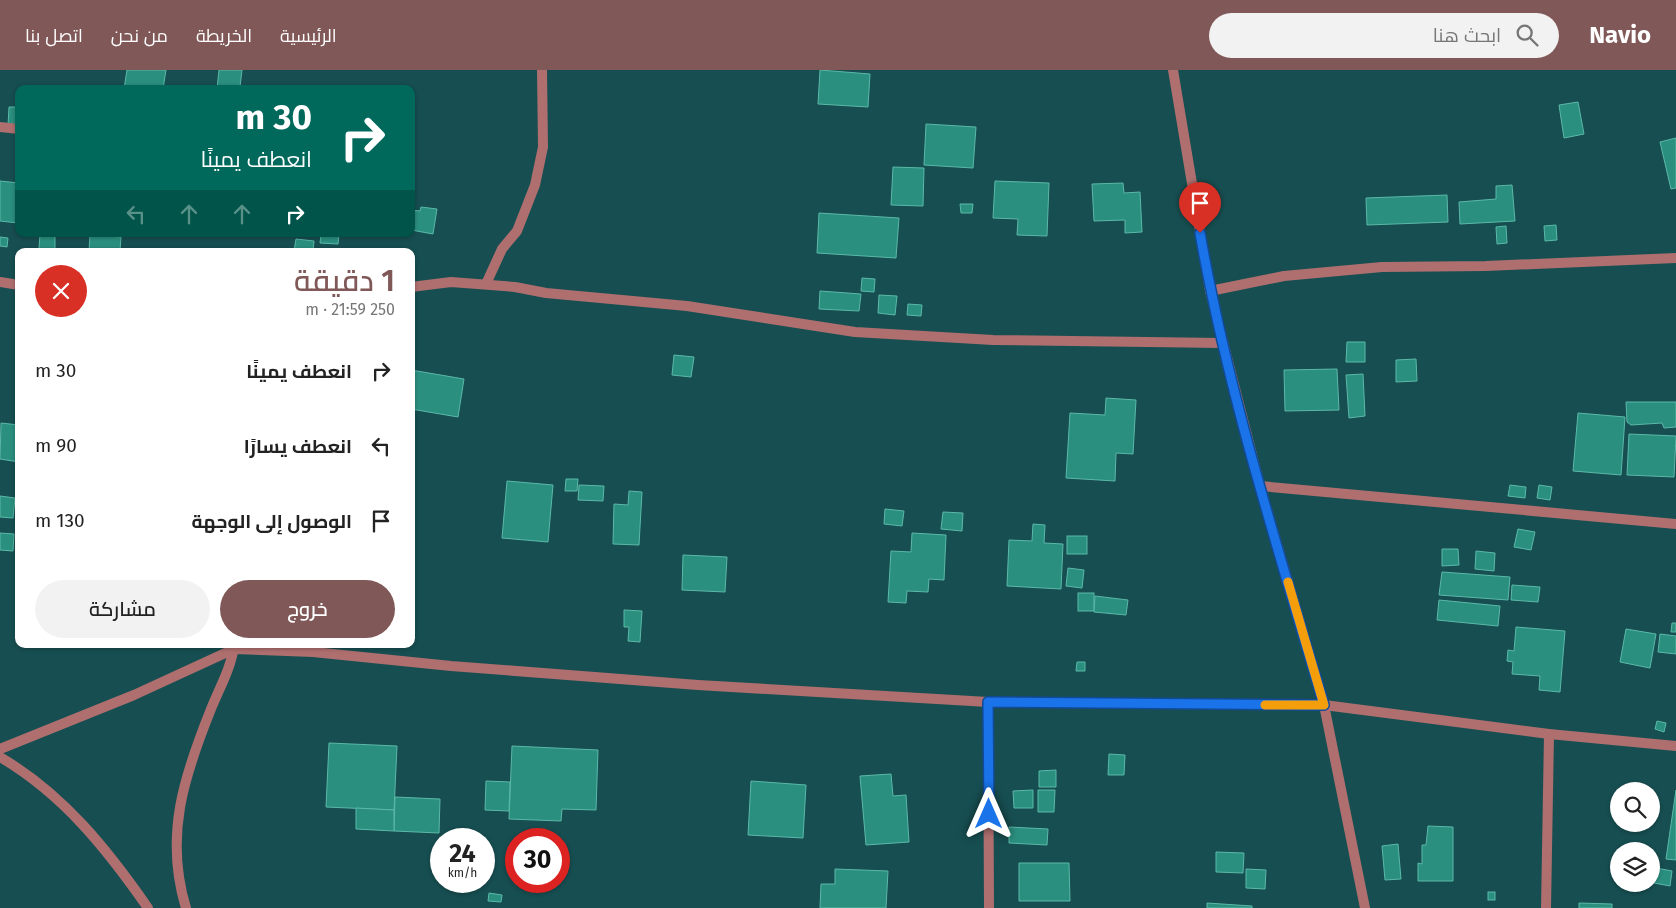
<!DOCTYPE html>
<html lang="ar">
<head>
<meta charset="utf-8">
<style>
	body { margin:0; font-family:"Fira Sans",Cairo,sans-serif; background:#f2f2f2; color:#222; direction:rtl; height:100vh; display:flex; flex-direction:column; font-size:19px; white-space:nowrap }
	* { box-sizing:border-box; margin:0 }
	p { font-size:16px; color:#767676 }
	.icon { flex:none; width:28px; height:28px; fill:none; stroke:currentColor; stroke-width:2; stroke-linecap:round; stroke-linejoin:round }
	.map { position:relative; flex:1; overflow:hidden; direction:ltr }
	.panel { position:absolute; left:15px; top:178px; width:400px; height:400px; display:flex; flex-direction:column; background:#fff; border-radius:10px; box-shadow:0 1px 4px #0004; direction:rtl }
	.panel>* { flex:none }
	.hud { position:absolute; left:15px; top:15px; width:400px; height:152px; border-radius:10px; box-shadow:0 1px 4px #0004; direction:rtl; background:#00695c; color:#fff; overflow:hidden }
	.fabs { position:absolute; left:1610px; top:712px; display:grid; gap:10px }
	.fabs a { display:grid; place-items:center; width:50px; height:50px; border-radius:50%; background:#fff; box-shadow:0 1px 4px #0004; font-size:25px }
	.speed { position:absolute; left:430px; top:758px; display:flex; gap:10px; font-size:25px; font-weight:700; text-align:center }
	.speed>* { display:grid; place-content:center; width:65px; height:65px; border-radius:50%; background:#fff; box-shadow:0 1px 4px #0004; line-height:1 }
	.speed small { font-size:12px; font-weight:400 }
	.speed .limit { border:8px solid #d22; background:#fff; color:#111 }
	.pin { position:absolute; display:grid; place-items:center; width:42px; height:42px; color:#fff; margin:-51px -21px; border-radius:50% 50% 50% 0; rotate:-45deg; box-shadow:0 0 5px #0007 }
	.pin .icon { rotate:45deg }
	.me { position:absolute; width:55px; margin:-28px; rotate:0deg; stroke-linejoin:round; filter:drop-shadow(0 0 4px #0008) }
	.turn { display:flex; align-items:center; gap:18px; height:105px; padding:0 20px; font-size:22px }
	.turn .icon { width:65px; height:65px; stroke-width:2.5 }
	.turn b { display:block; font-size:35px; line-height:42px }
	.lanes { display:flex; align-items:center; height:48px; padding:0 20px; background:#0003; justify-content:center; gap:25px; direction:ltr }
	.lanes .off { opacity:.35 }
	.round { display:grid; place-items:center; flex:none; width:52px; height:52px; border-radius:26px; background:#f2f2f2 }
	.head { display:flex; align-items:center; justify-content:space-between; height:85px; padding:0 20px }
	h1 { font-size:30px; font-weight:600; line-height:38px; color:#815858 }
	.primary-button { display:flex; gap:10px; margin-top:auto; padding:10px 20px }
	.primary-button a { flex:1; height:58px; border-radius:30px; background:#815858; color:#fff; font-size:20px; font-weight:600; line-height:58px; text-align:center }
	.primary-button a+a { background:#f2f2f2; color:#222 }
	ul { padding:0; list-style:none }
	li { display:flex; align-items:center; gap:15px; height:75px; padding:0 20px }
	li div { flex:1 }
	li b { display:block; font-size:19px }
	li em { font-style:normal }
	header { display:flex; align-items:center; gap:30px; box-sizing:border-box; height:70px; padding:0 25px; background:#815858; color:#fff }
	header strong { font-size:24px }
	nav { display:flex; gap:28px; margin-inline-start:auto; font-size:18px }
	.search { width:350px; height:45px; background:#f2f2f2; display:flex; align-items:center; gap:12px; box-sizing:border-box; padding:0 18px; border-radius:28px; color:#767676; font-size:19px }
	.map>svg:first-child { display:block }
	.building { fill:#2b8f7f; stroke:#5bb9a8 }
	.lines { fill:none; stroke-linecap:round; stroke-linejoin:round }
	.street { stroke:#af6f6f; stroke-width:10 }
	.route-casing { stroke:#114b97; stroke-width:12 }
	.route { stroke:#1a73e8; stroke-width:9 }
	.slow { stroke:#f59e0b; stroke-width:9 }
</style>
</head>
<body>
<header>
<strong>Navio</strong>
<div class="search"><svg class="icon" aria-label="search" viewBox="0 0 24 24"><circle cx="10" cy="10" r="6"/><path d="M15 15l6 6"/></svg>ابحث هنا</div>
<nav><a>الرئيسية</a><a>الخريطة</a><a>من نحن</a><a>اتصل بنا</a></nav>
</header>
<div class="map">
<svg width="1676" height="838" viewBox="0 0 1676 838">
	<rect width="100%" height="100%" fill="#174e51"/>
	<g class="building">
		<polygon points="127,0 166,0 163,19 124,19"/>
		<polygon points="219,0 242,0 240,17 256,19 217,19"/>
		<polygon points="820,0 870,4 868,37 818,34"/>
		<polygon points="1578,32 1584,64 1564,68 1559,35"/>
		<polygon points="9,37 19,37 19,56 8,56"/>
		<polygon points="926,54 976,57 973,98 924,95"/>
		<polygon points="1676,68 1676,118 1671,119 1660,72"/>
		<polygon points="893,97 924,98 923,136 891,135"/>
		<polygon points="0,111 19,113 18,153 0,151"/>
		<polygon points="995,111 1049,113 1047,166 1017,165 1018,149 993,148"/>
		<polygon points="1123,113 1124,123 1140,122 1142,162 1125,163 1125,150 1094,151 1092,114"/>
		<polygon points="1512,115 1515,151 1460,154 1459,132 1496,129 1496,116"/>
		<polygon points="411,119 414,120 411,140"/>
		<polygon points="1447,125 1448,152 1367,155 1366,128"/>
		<polygon points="960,134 973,134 972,143 961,143"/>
		<polygon points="421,137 437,139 433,164 411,160 411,140 420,141"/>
		<polygon points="819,143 899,148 896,188 817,183"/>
		<polygon points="1556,155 1557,170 1545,171 1544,156"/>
		<polygon points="1506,156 1507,173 1497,174 1496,157"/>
		<polygon points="40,164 55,164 55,181 39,179"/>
		<polygon points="321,164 339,164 338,174 320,173"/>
		<polygon points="90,165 121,167 120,181 89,181"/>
		<polygon points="0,167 8,168 7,177 0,176"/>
		<polygon points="296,169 314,171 313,181 294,181"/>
		<polygon points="862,208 875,209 874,222 861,221"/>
		<polygon points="820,221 861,224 859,241 819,239"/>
		<polygon points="879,225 897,226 895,245 878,243"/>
		<polygon points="908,234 922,235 921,246 907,245"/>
		<polygon points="1347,272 1365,272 1365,292 1346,292"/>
		<polygon points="674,285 694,287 691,307 672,305"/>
		<polygon points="1416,289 1417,311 1396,312 1396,290"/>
		<polygon points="1337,299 1339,340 1285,341 1284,300"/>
		<polygon points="411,300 464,309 458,347 411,339"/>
		<polygon points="1363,304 1365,346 1349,348 1346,305"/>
		<polygon points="1106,328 1136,330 1133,384 1116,383 1115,411 1066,408 1070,343 1105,345"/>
		<polygon points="1626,332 1676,332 1676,357 1664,358 1662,353 1631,355 1627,352"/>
		<polygon points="1578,343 1625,347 1621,405 1573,401"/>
		<polygon points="1,353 19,355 19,392 0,389"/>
		<polygon points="1629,364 1676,366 1674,407 1627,405"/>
		<polygon points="566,409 578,409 577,421 565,421"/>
		<polygon points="507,411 553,415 548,472 502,468"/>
		<polygon points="579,415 604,416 603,431 578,430"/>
		<polygon points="1510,415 1526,417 1525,428 1508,426"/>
		<polygon points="1539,415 1552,417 1550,430 1537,428"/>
		<polygon points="629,421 642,422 639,475 613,474 614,434 628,435"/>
		<polygon points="0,426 15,428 13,448 0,447"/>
		<polygon points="885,439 904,441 902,456 884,454"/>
		<polygon points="943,442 963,443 962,461 941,459"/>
		<polygon points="1033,454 1045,455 1044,473 1063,474 1061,519 1007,516 1009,470 1032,471"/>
		<polygon points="1518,459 1535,462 1531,480 1514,477"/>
		<polygon points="0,463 14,464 13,481 0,480"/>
		<polygon points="912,463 946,465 944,510 929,509 928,522 907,521 906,533 888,532 891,481 911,482"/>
		<rect x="1067" y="466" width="20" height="18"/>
		<polygon points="1442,479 1458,479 1459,495 1442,496"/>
		<polygon points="1476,481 1495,483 1494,501 1475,499"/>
		<polygon points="683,485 727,487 725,522 682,520"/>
		<polygon points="1068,498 1084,500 1082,518 1066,516"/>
		<polygon points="1442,502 1510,507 1508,530 1439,525"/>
		<polygon points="1512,515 1540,517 1538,532 1511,530"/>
		<rect x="1078" y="523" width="16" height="18"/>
		<polygon points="1095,526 1128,530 1126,545 1094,542"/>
		<polygon points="1439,530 1500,536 1498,556 1437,550"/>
		<polygon points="624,540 642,541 640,572 628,571 629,557 624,557"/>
		<polygon points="1672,553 1676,553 1676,562 1671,562"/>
		<polygon points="1516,557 1565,561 1560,622 1539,620 1540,606 1512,604 1513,592 1507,591 1508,580 1514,581"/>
		<polygon points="1626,559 1656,564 1650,598 1620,592"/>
		<polygon points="1660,564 1676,566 1676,584 1658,582"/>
		<polygon points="1077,592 1085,592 1085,601 1076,601"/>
		<polygon points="1657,651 1666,653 1664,662 1655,659"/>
		<polygon points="329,673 397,676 394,740 326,737"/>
		<polygon points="512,676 598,680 596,740 562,739 561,751 509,749"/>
		<polygon points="1109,684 1125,685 1124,705 1108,705"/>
		<polygon points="1056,700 1056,717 1039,717 1039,701"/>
		<polygon points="891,704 893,726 906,725 909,772 866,775 860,706"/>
		<polygon points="486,711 510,712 509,741 485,740"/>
		<polygon points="751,711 806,715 803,768 748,765"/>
		<polygon points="1033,720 1033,738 1014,738 1013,721"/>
		<polygon points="1038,720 1055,720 1054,742 1038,742"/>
		<polygon points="1676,720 1676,790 1666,789"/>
		<polygon points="395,727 440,729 439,763 394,761"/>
		<polygon points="356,738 394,740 394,761 356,759"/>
		<polygon points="1428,756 1453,757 1453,811 1418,811 1418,793 1422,794 1422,775 1426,775"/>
		<polygon points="1009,757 1048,759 1047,775 1009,773"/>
		<polygon points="1398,774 1401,809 1385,810 1382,776"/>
		<polygon points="1216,782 1244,783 1243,803 1216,802"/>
		<polygon points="1019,793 1069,793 1070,831 1019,831"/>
		<polygon points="1656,798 1672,801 1670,816 1654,813"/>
		<polygon points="835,799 888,801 886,838 820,838 821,814 835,814"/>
		<polygon points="1246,799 1266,800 1265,819 1246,818"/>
		<rect x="1488" y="822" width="7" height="8"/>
		<polygon points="489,823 502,825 501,832 488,831"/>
		<polygon points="1207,833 1252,836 1252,838 1207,838"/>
		<polygon points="1579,833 1612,834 1612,838 1579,838"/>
	</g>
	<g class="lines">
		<g class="street">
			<polyline points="1173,0 1210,221 1260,416 1324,635 1365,838"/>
			<polyline points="0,57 19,59"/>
			<polyline points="0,212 19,215"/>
			<polyline points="486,214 502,179 517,161 535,115 543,77 542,0"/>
			<polyline points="411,217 451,212 515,217 546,223 687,236 855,262 993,270 1222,273"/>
			<polyline points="1210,221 1284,206 1382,197 1486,196 1676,188"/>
			<polyline points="1260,416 1676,454"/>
			<polyline points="988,632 989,838"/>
			<polyline points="0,679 134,625 234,579 313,582 451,596 698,615 988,632 1324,635 1549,664 1676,676"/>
			<path d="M0,687C63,724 107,779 148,838"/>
			<path d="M186,838C164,766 184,706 211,639C219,619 232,596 234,575"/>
			<polyline points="1546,838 1549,664"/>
		</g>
	</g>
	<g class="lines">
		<defs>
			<path id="route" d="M989,744L988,632L1324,635C1278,479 1228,323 1200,163"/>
		</defs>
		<use href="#route" class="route-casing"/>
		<use href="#route" class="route"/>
		<polyline class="slow" points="1265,635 1324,635 1288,512"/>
	</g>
</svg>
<div class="fabs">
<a><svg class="icon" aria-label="search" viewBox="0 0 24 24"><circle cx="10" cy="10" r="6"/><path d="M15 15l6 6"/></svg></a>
<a><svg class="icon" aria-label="layers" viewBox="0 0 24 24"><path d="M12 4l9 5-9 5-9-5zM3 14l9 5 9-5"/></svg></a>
</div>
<div class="speed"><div>24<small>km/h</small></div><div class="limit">30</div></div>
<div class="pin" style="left:1200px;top:163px;background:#d93025"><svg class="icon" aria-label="arrive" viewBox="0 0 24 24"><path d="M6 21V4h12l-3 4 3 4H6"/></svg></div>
<svg class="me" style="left:989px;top:744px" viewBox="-20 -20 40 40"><path d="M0-17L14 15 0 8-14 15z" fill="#1a73e8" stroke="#fff" stroke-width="4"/></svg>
<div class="hud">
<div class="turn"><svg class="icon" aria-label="right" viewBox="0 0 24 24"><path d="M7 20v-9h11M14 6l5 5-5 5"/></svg><div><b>30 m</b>انعطف يمينًا</div></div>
<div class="lanes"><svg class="icon off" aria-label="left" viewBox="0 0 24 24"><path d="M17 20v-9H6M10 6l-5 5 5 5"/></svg><svg class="icon off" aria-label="ahead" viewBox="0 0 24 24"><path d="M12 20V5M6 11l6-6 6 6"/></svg><svg class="icon off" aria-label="ahead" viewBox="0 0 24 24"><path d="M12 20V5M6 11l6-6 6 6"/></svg><svg class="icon" aria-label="right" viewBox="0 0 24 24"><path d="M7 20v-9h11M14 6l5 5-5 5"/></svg></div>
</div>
<section class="panel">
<div class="head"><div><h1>1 دقيقة</h1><p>250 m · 21:59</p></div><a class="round" style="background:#d93025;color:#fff"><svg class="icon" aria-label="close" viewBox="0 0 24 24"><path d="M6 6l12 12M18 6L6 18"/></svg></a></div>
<ul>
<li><svg class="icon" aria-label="right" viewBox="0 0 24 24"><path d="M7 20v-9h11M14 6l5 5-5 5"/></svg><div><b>انعطف يمينًا</b></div><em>30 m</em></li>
<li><svg class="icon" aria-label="left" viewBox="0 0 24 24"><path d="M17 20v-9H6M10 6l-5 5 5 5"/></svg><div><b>انعطف يسارًا</b></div><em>90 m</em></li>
<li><svg class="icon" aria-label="arrive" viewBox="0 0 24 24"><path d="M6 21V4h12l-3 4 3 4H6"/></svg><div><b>الوصول إلى الوجهة</b></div><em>130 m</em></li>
</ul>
<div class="primary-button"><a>خروج</a><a>مشاركة</a></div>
</section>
</div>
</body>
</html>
